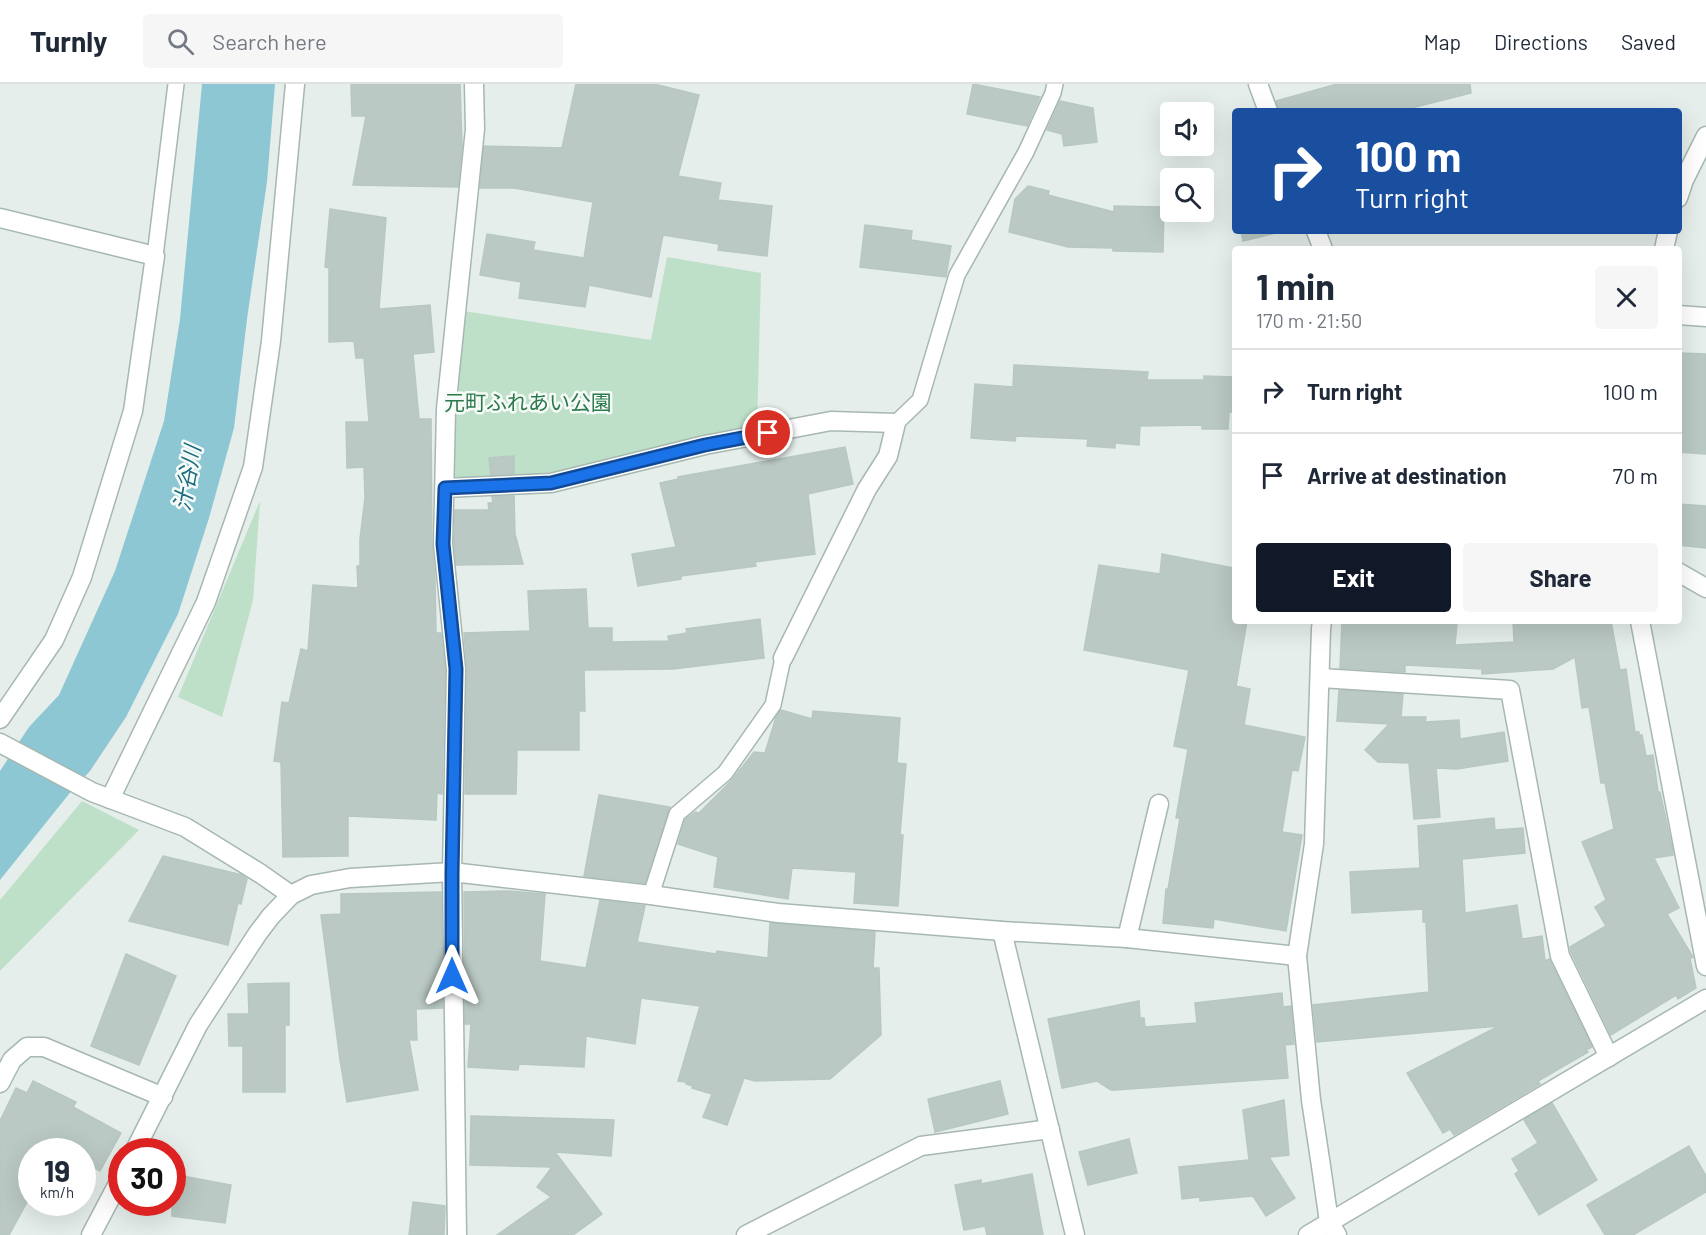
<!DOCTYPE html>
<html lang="en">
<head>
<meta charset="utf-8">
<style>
	body { margin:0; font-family:Barlow,"Noto Sans JP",sans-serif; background:#f6f6f7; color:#1f2937; height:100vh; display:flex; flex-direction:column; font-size:22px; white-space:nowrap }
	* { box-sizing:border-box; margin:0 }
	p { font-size:20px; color:#747a83 }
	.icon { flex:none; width:33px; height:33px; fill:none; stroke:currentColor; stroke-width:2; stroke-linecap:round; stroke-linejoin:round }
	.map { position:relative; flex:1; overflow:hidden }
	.drawer { position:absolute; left:1232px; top:162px; width:450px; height:378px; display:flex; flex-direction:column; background:#fff; border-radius:6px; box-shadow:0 6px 24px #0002 }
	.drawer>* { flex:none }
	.guide { position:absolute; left:1232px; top:24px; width:450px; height:126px; border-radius:6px; box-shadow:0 6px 24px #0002; background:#1a4fa0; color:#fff; overflow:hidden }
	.controls { position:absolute; left:1160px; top:18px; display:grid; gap:12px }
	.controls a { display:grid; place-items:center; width:54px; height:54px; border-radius:6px; background:#fff; box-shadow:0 6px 24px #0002; font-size:30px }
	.speed { position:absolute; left:18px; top:1054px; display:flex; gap:12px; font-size:30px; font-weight:700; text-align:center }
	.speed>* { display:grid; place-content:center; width:78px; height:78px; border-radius:50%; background:#fff; box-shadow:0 6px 24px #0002; line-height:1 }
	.speed small { font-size:15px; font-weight:400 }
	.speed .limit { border:9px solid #d22; background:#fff; color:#111 }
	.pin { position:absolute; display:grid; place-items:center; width:51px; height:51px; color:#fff; margin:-26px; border:3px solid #fff; border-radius:50%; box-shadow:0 2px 6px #0007 }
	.me { position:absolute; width:66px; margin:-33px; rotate:0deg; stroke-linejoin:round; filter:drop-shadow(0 0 4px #0008) }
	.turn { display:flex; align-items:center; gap:21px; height:126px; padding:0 24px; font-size:27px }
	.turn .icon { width:78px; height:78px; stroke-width:2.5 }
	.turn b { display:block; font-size:42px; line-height:51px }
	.round { display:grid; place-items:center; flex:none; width:63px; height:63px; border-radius:6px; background:#f6f6f7 }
	.overview { display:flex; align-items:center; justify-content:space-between; height:102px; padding:0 24px }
	h1 { font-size:36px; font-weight:700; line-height:45px }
	.button { display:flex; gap:12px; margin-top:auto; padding:12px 24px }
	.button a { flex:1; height:69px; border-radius:6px; background:#111827; color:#fff; font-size:24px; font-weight:700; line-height:69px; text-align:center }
	.button a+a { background:#f6f6f7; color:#1f2937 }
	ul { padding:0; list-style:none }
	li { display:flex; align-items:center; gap:18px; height:84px; padding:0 24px; border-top:2px solid #e0e1e3 }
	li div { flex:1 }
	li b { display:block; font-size:22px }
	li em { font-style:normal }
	header { display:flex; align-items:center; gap:36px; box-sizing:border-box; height:84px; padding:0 30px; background:#fff; border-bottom:2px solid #e0e1e3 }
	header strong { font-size:28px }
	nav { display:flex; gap:33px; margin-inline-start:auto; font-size:21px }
	.search { width:420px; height:54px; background:#f6f6f7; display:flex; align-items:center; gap:15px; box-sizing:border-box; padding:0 21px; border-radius:6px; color:#747a83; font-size:22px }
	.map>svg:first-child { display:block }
	.green { fill:#bee0c8 }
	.water { fill:#8dc7d4 }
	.building { fill:#bac9c3; stroke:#b7c8c2; stroke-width:1.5 }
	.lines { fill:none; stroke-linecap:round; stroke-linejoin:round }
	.lane-casing { stroke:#a7b7b2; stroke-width:18 }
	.street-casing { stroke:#a7b7b2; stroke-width:21 }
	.lane { stroke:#fff; stroke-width:15 }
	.street { stroke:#fff; stroke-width:18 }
	.route-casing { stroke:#114b97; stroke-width:15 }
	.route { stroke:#1a73e8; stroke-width:10 }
	.labels { text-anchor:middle; stroke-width:5; stroke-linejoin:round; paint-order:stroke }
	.park-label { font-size:21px; fill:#2c794c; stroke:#f6fbf8 }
	.water-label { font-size:22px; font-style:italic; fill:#1b6c7f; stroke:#f6fbf8 }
</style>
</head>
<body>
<header>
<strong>Turnly</strong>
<div class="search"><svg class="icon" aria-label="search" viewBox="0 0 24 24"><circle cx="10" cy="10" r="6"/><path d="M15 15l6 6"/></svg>Search here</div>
<nav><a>Map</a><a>Directions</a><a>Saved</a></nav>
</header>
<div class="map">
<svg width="1706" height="1151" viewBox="0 0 1706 1151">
	<rect width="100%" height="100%" fill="#e5eeea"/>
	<g class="green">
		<polygon points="667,173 761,189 757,344 551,399 445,404 457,226 651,256"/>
		<polygon points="260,417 253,516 222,633 178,613"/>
		<polygon points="82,717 139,746 0,887 0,816"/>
	</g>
	<polygon class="water" points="202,0 275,0 267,98 247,235 234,344 209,434 178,530 126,633 90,687 73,705 0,796 0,687 29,643 59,611 115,487 164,337 180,235"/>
	<g class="building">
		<polygon points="351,0 460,0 462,61 458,103 353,101 366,32 352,32"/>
		<polygon points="576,0 654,0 699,11 678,92 721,99 718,116 772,122 767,172 718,166 719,160 663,151 651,213 589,201 585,223 519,214 521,198 480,191 487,150 535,158 533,166 584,174 593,118 514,104 480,104 484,62 562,64"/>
		<polygon points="973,0 1040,13 1027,42 967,30"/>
		<polygon points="1337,0 1470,0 1471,9 1400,27 1279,27 1276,17"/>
		<polygon points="1060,17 1093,24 1097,58 1064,62 1062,50 1047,46"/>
		<polygon points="1028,102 1049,107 1048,111 1114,128 1114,122 1164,123 1163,168 1113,167 1113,164 1068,163 1009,148 1015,115"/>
		<polygon points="330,125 386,134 379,225 430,221 434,268 413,270 419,335 431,335 432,460 435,495 436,549 441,549 445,585 442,710 437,709 436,736 348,732 348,772 283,773 281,678 274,677 282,618 289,619 301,565 308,567 313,501 358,504 357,482 360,482 360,455 365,414 364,383 347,384 346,338 369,338 364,274 356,274 354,257 329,258 329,184 325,183"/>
		<polygon points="865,141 912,147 911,156 951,162 946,193 860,183"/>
		<polygon points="1241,147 1276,147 1276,149 1243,157"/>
		<polygon points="1678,269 1706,270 1706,370 1678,368"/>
		<polygon points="1014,281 1148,288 1147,296 1204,296 1204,292 1234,293 1234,328 1229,328 1228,345 1202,345 1202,341 1140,342 1139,361 1115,359 1115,364 1087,362 1088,355 1016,352 1015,357 971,354 975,300 1013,303"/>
		<polygon points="845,363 853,400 808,410 815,470 755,478 756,482 681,492 681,495 638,502 632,470 676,463 660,399 678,395 678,393"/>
		<polygon points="514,372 514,389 491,391 489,374"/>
		<polygon points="514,412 515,450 523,480 456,481 454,460 455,426 489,426 488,419 493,419 492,413"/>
		<polygon points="1678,420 1706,422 1706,464 1678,461"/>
		<polygon points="1162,470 1234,484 1234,537 1247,537 1236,602 1250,605 1244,641 1305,653 1298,687 1292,686 1282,748 1302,751 1286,847 1214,835 1213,844 1163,839 1166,805 1168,805 1180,734 1176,734 1188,665 1174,662 1189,586 1084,566 1099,481 1160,490"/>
		<polygon points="586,505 588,544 612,544 612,558 669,557 668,552 687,549 686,545 760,535 764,574 673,585 584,586 585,627 579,627 579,666 517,666 516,710 465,710 467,585 464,549 530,547 528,507"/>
		<polygon points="1342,537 1416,537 1457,540 1455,561 1514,558 1513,537 1611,537 1620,586 1626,585 1635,648 1639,648 1639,651 1642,651 1646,672 1653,671 1658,708 1660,708 1672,763 1673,771 1654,774 1679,824 1667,830 1693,873 1690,875 1696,904 1678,915 1676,911 1611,951 1571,868 1570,863 1606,842 1595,823 1606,816 1582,758 1614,745 1605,699 1601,699 1589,623 1582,624 1575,573 1553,585 1482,590 1482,585 1405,581 1405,588 1340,584"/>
		<polygon points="1339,606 1403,610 1401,633 1426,633 1425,638 1459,636 1460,655 1504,648 1508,677 1457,685 1436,684 1440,733 1414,735 1409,679 1378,678 1365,666 1389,640 1337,637"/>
		<polygon points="781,626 812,635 813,627 900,634 897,679 906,680 900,751 903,751 898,822 854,819 856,788 792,784 788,815 714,803 718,773 678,760 685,736 695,728 699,729 732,696 754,668 765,669 776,633"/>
		<polygon points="599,711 670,723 645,799 584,792"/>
		<polygon points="1494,734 1495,746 1523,744 1525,769 1462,775 1465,829 1517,821 1522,855 1542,852 1545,877 1549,875 1592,963 1586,966 1588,968 1538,997 1540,1000 1454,1051 1450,1045 1443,1049 1407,989 1499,942 1317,958 1313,921 1429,908 1426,838 1423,838 1423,825 1352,829 1350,788 1420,784 1418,742"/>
		<polygon points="163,772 242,791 247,795 241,820 238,819 228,861 129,837"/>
		<polygon points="507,807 545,810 540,877 586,884 600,816 645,822 637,858 716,870 717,867 768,874 770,839 875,848 873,884 879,884 881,951 830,995 755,997 744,994 727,1041 703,1033 712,1010 692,1004 693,1002 686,1000 686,998 678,997 700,922 641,914 635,960 586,952 584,983 519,980 518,986 468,983 471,940 465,940 464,808"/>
		<polygon points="441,808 443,924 416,925 417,956 409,956 418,1006 347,1018 340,976 321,831 341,830 341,810"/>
		<polygon points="126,870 176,892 139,981 91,962"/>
		<polygon points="289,899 289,941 285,941 285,1008 243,1008 243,962 229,962 228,930 249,930 248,900"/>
		<polygon points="1282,909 1283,923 1291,922 1294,960 1285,961 1288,994 1115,1006 1111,1006 1097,997 1062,1004 1048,935 1139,917 1140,934 1144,934 1145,943 1197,939 1195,919"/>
		<polygon points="33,997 76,1018 73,1023 121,1049 100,1087 82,1077 82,1068 32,1068 32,1109 9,1151 0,1151 0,1037 16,1004 27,1009"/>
		<polygon points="1000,997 1008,1030 935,1048 928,1015"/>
		<polygon points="1284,1016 1289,1071 1269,1073 1295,1114 1266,1132 1253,1112 1200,1117 1200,1113 1182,1115 1179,1083 1249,1076 1243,1026"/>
		<polygon points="1552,1019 1597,1096 1539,1131 1515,1090 1519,1087 1512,1075 1538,1059 1524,1036"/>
		<polygon points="471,1032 614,1036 611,1072 555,1068 602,1130 573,1151 497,1151 551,1113 537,1103 552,1083 470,1081"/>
		<polygon points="1129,1055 1137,1089 1088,1101 1079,1068"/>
		<polygon points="1689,1062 1706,1092 1706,1108 1633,1151 1605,1151 1587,1121"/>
		<polygon points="172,1090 231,1101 225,1139 172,1132"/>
		<polygon points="1032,1090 1043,1151 987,1151 985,1142 964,1146 955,1101 981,1096 981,1100"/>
		<polygon points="413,1118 445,1122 444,1151 409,1151"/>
	</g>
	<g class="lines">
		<defs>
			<g id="lane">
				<polyline points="155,172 176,0"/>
				<polyline points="896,339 920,316 957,191 1026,68 1053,9 1055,0"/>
				<polyline points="651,811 677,730 725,689 773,621 783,574"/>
			</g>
			<g id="street">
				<polyline points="1258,0 1268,27"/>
				<polyline points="1678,114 1684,96 1706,52"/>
				<polyline points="0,134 155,172 133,327 82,493 54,556 0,635"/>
				<polyline points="1316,147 1323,165"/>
				<polyline points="1664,165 1668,147"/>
				<polyline points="1678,231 1706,233"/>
				<polyline points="445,404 551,399 705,361 831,337 896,339 888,372 867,405 783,574"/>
				<polyline points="1678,488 1706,504"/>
				<polyline points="1322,537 1321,545 1314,760 1297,872 1311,1016 1321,1082 1329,1138 1337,1151"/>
				<polyline points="1640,537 1706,882"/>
				<polyline points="1321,594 1510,606 1560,872 1609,973"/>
				<polyline points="0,659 92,708 185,743 261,790 291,811"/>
				<polyline points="110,715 206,518 253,383 271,257 295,0"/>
				<polyline points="1002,847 1075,1151"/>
				<polyline points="1127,854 1159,720"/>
				<polyline points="0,999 12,976 27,963 44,963 163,1013"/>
				<polyline points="134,1068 198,941 258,849 271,832 291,811 311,801 350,794 452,788 651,811 778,829 1002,847 1127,854 1297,872"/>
				<polyline points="91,1151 122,1092"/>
				<polyline points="457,1151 452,788 456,585 443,460 446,325 475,45 474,0"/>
				<polyline points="746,1151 921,1062 1050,1045"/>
				<polyline points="1308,1151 1706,915"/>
			</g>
		</defs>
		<use href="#lane" class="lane-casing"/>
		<use href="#street" class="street-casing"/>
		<use href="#lane" class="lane"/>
		<use href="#street" class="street"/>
	</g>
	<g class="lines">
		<defs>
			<polyline id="route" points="452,892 452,789 456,585 443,460 445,404 551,399 705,361 768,349"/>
		</defs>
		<use href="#route" class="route-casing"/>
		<use href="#route" class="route"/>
	</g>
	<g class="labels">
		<g class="park-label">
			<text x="528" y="326">元町ふれあい公園</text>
		</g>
		<g class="water-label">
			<text transform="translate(187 394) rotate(-80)" y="8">汁谷川</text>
		</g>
	</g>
</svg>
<div class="controls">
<a><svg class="icon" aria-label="sound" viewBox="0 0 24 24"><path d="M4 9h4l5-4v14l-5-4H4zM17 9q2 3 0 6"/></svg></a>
<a><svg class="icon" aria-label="search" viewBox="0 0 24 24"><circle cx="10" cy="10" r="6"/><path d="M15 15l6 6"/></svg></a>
</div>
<div class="speed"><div>19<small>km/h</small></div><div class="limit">30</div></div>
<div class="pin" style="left:768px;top:349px;background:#d93025"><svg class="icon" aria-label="arrive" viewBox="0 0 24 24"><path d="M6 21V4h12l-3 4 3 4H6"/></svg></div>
<svg class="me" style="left:452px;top:892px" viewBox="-20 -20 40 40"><path d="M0-17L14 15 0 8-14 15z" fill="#1a73e8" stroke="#fff" stroke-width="4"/></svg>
<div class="guide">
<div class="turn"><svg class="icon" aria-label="right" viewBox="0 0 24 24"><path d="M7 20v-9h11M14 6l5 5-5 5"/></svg><div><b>100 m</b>Turn right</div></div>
</div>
<section class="drawer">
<div class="overview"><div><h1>1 min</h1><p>170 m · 21:50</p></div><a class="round"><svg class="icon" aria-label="close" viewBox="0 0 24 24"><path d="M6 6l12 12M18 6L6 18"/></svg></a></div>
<ul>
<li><svg class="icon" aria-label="right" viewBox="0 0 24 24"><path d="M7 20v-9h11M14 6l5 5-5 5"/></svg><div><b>Turn right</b></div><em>100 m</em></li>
<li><svg class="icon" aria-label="arrive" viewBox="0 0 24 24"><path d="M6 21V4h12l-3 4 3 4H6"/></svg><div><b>Arrive at destination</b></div><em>70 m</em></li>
</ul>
<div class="button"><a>Exit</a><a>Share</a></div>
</section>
</div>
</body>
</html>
